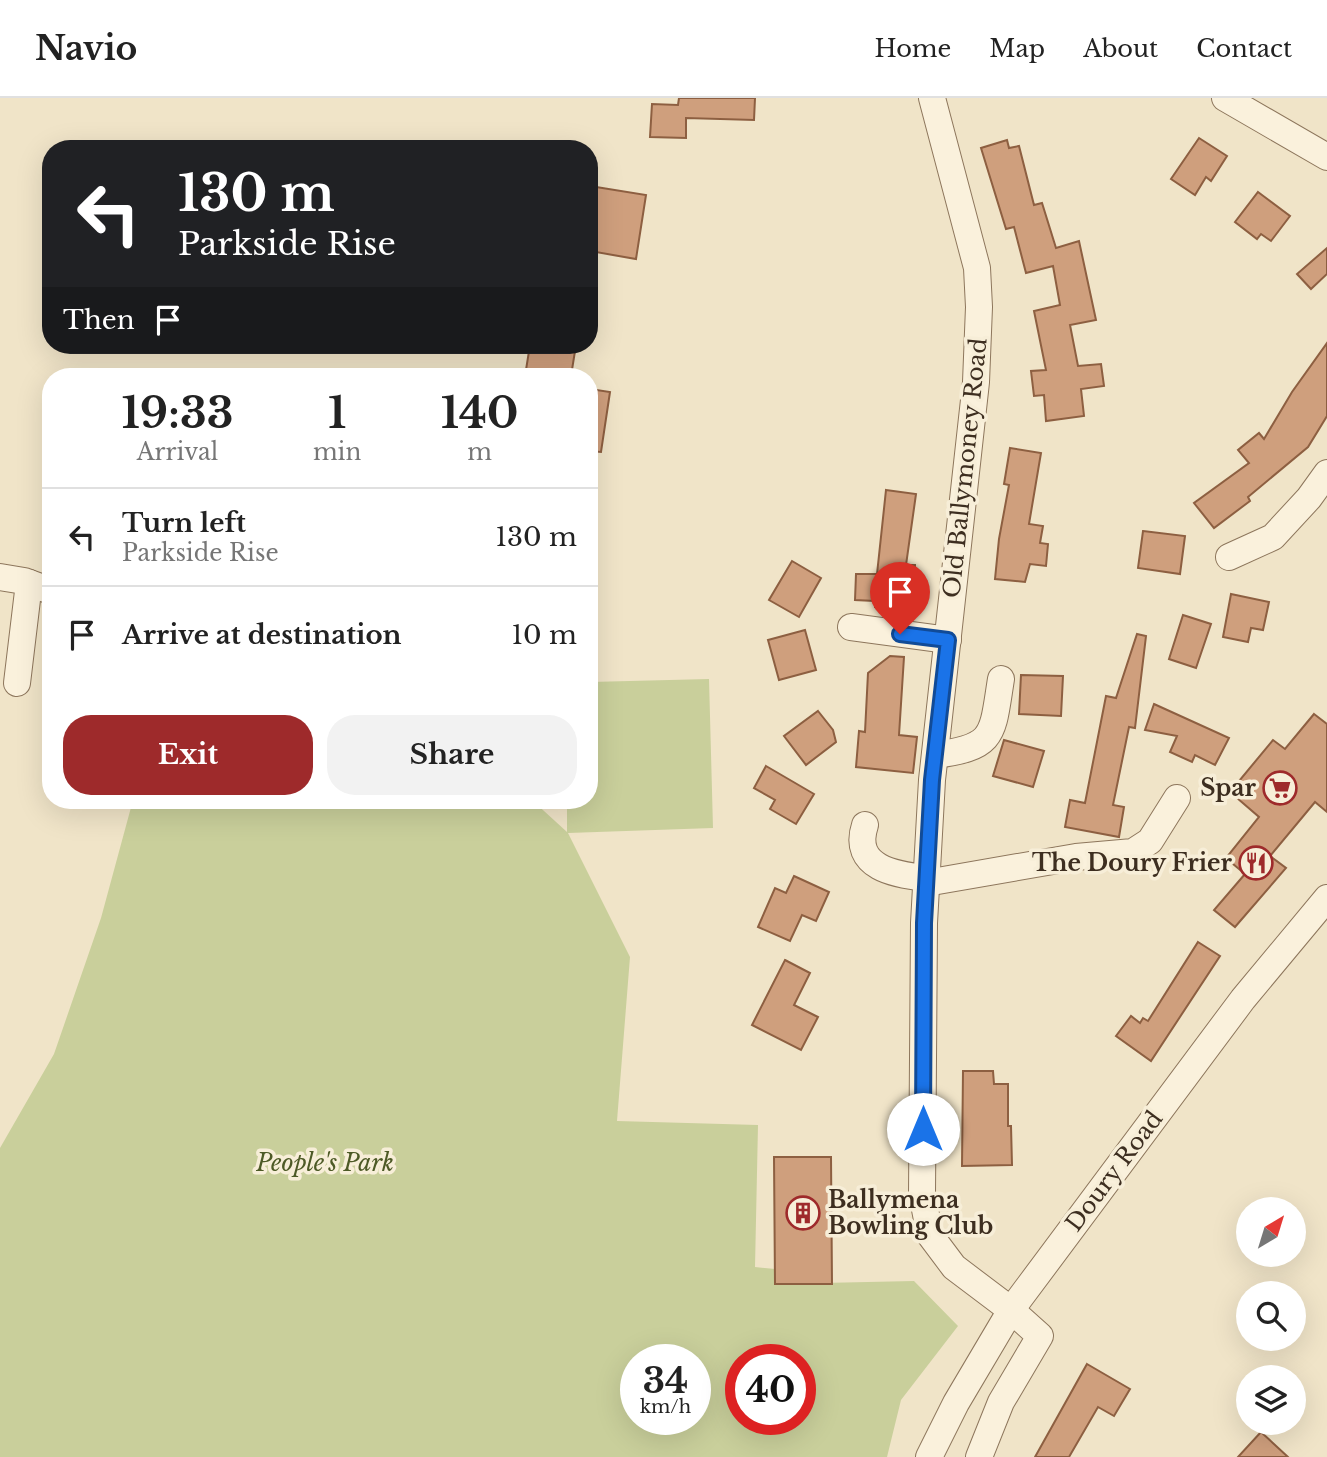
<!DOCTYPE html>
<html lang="en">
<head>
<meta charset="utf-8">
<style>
	body { margin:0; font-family:"Libre Baskerville",serif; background:#f2f2f2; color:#222; height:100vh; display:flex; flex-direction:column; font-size:26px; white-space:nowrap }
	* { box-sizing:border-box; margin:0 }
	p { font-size:23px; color:#767676 }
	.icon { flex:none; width:38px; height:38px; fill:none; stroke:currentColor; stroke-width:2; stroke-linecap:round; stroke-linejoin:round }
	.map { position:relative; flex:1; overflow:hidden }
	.side { position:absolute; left:42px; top:270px; width:556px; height:441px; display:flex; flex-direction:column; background:#fff; border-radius:28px; box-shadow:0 7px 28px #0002 }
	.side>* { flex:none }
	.guide { position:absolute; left:42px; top:42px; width:556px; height:214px; border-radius:28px; box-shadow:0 7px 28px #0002; background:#202124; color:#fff; overflow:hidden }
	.needle { width:46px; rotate:38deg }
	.tools { position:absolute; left:1236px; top:1099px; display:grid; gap:14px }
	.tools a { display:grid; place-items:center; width:70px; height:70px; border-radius:50%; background:#fff; box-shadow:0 7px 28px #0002; font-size:35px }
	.speed { position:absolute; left:620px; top:1246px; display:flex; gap:14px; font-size:35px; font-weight:700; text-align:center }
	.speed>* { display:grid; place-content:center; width:91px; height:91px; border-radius:50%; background:#fff; box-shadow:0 7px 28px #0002; line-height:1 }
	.speed small { font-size:18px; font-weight:400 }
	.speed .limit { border:10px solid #d22; background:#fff; color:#111 }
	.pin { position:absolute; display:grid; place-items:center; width:60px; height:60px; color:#fff; margin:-72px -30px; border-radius:50% 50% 50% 0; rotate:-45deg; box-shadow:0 0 7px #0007 }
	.pin .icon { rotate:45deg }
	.me { position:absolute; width:77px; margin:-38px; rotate:0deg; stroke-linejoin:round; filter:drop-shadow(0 0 5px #0008) }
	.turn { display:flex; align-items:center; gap:24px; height:147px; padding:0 21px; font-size:32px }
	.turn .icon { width:91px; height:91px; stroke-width:2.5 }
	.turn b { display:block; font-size:49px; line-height:60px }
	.then { display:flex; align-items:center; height:66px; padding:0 21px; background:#0003; gap:14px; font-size:26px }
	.eta { display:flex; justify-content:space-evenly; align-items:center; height:119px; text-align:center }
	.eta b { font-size:42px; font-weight:800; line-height:49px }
	.cta { display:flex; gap:14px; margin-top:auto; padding:14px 21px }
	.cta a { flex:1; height:80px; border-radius:28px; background:#9e2a2b; color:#fff; font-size:28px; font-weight:800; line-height:80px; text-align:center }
	.cta a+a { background:#f2f2f2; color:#222 }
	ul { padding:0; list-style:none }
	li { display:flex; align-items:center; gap:21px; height:98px; padding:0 21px; border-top:2px solid #e0e0e0 }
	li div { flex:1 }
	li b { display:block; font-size:26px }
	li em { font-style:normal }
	header { display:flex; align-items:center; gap:42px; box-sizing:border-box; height:98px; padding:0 35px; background:#fff; border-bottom:2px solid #e0e0e0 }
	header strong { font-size:33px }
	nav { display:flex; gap:38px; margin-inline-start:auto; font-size:24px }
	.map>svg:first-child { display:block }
	.park { fill:#c9cf9b; fill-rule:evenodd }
	.building { fill:#cf9f7d; stroke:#8d5f41; stroke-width:2 }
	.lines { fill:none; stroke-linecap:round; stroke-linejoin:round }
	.minor-casing { stroke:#8d765c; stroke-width:28 }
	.minor { stroke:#faf1dc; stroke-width:26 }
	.route-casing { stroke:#114b97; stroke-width:18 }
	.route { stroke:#1a73e8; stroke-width:12 }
	.labels { text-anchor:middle; stroke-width:7; stroke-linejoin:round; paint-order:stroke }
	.street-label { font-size:23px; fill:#3d2e20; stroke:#f7eed8 }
	.poi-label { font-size:23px; font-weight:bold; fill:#3d2e20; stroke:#f7eed8; text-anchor:end }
	.park-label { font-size:23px; font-style:italic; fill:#4d5a26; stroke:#f7eed8 }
</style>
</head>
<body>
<header>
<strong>Navio</strong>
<nav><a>Home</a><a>Map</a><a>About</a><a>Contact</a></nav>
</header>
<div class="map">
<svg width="1327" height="1359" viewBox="0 0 1327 1359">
	<rect width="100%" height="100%" fill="#f0e4c8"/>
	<path class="park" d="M709,581L713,730L568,735L630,859L617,1023L758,1027L755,1169L775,1171V1186L914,1183L958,1228L901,1302L887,1359H0V1050L54,956L101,820L133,702H532L567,734V702H590V584ZM635,1262H695V1321H635ZM740,1262H800V1321H740Z"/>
	<g class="building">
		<polygon points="679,0 755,0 754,22 686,20 686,40 650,39 652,6 678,7"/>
		<polygon points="1199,40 1227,58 1211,83 1206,79 1195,97 1171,81"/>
		<polygon points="1007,42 1009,50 1019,48 1034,107 1042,105 1056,150 1079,143 1096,222 1070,227 1078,268 1101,266 1104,288 1081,291 1084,318 1046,323 1044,297 1034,298 1031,273 1046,272 1034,213 1060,207 1053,168 1026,175 1014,129 1006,131 981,50"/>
		<polygon points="590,88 646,97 636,161 590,153"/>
		<polygon points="1258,94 1290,118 1271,143 1261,136 1257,141 1235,124"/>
		<polygon points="1327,150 1327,176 1311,191 1297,176"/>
		<polygon points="1327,245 1327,318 1308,349 1248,399 1250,403 1214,430 1194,405 1249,365 1238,352 1259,335 1264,341 1292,294"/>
		<polygon points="530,247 576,247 571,278 525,278"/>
		<polygon points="590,291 610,294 601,354 590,353"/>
		<polygon points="1010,350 1041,355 1029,426 1043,428 1040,445 1048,446 1046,468 1030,466 1025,484 995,481 999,441 1009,387 1004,386"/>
		<polygon points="886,392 916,396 906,467 915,467 913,511 875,509 875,503 855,502 856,476 877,476"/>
		<polygon points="1143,433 1185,438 1180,476 1138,470"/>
		<polygon points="792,463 821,480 799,519 769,502"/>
		<polygon points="1231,496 1269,504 1263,532 1251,530 1248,544 1223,539"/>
		<polygon points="1183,517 1211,526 1196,570 1169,561"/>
		<polygon points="805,532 816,572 779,582 768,542"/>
		<polygon points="1137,536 1146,538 1135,630 1129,629 1113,707 1124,709 1119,739 1065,729 1070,702 1085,705 1106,598 1116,600"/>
		<polygon points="890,558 904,559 899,637 917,639 913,675 856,669 859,633 865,634 868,575"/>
		<polygon points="1021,577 1063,578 1061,618 1019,616"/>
		<polygon points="1154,606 1229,640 1215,667 1195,657 1192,664 1170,654 1177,638 1145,632"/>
		<polygon points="818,613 833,632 836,644 806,667 784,638"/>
		<polygon points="1314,616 1327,626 1327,714 1315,704 1270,758 1286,770 1235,829 1214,812 1245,776 1226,760 1259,719 1230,694 1273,642 1285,651"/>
		<polygon points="1004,642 1044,653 1033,689 993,678"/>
		<polygon points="766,668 814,696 796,726 770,711 775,702 754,690"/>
		<polygon points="794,778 829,794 816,823 802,817 790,843 758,829 775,790 786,795"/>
		<polygon points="1198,844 1220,858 1151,963 1116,938 1131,918 1140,925 1143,920 1148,923"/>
		<polygon points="785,862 810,875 794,907 818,919 801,952 752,927"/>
		<polygon points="963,973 993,973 994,986 1008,986 1008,1028 1011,1028 1012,1067 962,1068"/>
		<polygon points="774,1059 831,1059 832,1186 775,1186"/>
		<polygon points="1087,1266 1130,1291 1114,1318 1098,1309 1069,1359 1035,1359"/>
		<polygon points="1261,1334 1288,1359 1238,1359"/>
	</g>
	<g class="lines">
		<defs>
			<g id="minor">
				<polyline points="932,0 977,170 979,209 976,284 932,682 924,825 922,1096 930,1137 954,1169 1011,1212 1040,1238 1001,1304 979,1359"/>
				<polyline points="1225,0 1327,59"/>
				<polyline points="1229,459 1273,439 1309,400 1327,375"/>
				<polyline points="0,479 24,483 51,493"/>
				<polyline points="851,529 948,542"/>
				<polyline points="17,585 29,485"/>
				<path d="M935,657C996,649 992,637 1001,581"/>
				<path d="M865,727C851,770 896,777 927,780"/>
				<polyline points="926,785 1076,759 1133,754 1150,743 1177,700"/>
				<polyline points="929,1359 956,1305 1011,1212 1243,901 1327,800"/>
			</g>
		</defs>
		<use href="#minor" class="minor-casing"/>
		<use href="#minor" class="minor"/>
	</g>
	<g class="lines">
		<defs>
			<polyline id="route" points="900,536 948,542 932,682 924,825 923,1031"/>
		</defs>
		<use href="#route" class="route-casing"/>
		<use href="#route" class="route"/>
	</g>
	<defs>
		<symbol id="supermarket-ring" viewBox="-11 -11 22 22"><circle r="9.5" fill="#f7eed8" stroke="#9e2a2b" stroke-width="1.5"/><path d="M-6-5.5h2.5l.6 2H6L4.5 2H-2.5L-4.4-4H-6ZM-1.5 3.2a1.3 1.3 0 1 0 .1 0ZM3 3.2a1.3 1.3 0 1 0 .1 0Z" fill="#9e2a2b"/></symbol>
		<symbol id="restaurant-ring" viewBox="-11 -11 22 22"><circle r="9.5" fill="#f7eed8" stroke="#9e2a2b" stroke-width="1.5"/><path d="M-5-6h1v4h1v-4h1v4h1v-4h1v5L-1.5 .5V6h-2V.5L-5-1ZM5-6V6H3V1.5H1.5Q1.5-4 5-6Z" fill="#9e2a2b"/></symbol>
		<symbol id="building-ring" viewBox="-11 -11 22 22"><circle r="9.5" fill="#f7eed8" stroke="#9e2a2b" stroke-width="1.5"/><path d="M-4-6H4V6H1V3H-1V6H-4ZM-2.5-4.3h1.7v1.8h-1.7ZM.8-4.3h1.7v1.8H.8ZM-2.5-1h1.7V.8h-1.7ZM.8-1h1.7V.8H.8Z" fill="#9e2a2b"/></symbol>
	</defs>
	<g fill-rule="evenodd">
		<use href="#supermarket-ring" x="1261" y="671" width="38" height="38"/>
		<use href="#restaurant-ring" x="1237" y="746" width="38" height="38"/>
		<use href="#building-ring" x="784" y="1096" width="38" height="38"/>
	</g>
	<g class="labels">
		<g class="street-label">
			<text transform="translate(965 370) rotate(-84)" y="8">Old Ballymoney Road</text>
			<text transform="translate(1114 1073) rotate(-53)" y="8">Doury Road</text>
		</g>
		<g class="poi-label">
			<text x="1256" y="698">Spar</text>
			<text x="1232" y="773">The Doury Frier</text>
			<text x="828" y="1110" text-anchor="start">Ballymena<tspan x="828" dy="26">Bowling Club</tspan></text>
		</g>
		<g class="park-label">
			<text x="325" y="1073">People's Park</text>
		</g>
	</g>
</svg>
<div class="tools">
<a><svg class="needle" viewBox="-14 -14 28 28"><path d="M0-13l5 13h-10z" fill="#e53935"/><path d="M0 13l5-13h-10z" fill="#767676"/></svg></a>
<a><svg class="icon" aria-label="search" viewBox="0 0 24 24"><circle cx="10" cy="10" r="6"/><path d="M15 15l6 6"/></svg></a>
<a><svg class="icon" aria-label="layers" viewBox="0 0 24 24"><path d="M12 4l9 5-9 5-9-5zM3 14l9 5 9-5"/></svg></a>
</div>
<div class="speed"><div>34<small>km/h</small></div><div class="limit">40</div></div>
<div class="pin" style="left:900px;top:536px;background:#d93025"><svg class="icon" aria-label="arrive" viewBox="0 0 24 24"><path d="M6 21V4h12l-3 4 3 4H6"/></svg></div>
<svg class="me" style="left:923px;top:1031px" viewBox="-20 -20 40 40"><circle r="19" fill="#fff"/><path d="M0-13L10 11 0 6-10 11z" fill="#1a73e8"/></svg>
<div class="guide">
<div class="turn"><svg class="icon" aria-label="left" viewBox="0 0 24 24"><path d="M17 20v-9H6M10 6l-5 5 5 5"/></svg><div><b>130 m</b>Parkside Rise</div></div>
<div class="then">Then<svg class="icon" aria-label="arrive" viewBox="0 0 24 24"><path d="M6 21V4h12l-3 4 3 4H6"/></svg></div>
</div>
<section class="side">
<div class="eta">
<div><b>19:33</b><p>Arrival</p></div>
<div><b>1</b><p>min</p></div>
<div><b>140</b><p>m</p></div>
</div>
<ul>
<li><svg class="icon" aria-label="left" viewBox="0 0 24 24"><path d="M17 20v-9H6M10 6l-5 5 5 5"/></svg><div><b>Turn left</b><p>Parkside Rise</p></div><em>130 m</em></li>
<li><svg class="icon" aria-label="arrive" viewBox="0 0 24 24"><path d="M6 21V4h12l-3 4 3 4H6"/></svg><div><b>Arrive at destination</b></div><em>10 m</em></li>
</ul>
<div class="cta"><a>Exit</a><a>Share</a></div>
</section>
</div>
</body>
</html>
